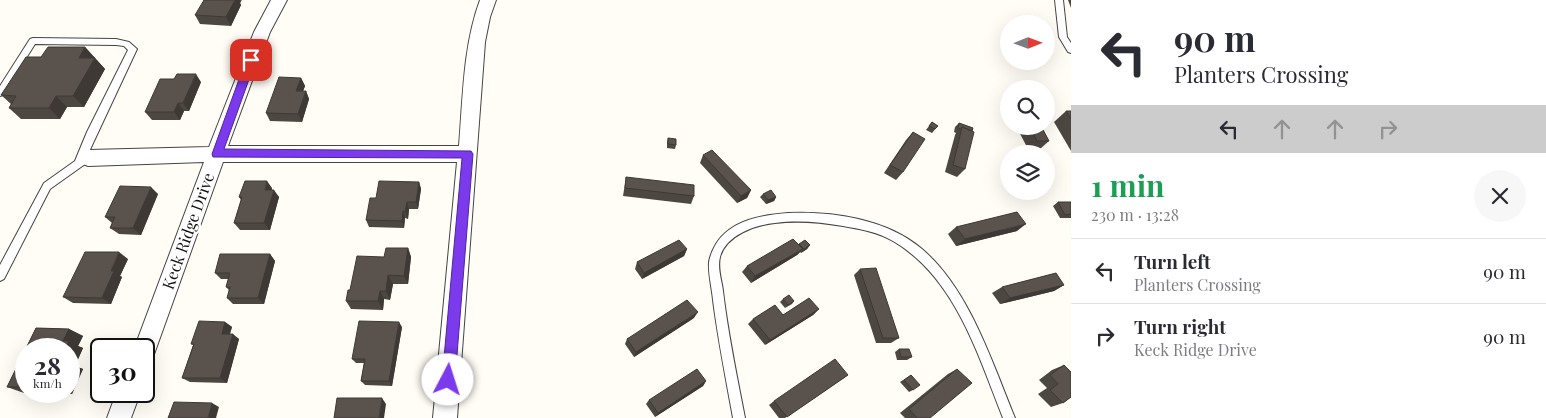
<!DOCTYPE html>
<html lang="en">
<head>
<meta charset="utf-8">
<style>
	body { margin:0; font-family:"Playfair Display",serif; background:#f7f7f7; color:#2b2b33; height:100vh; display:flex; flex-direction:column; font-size:19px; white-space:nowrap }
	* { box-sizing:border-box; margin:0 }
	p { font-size:16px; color:#7c7c81 }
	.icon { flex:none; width:28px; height:28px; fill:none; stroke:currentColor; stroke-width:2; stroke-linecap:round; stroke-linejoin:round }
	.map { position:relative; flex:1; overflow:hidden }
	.drawer { display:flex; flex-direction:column; background:#fff; width:475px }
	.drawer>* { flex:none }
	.hud { background:#fff; color:#2b2b33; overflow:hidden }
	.needle { width:32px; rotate:89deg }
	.controls { position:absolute; left:1000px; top:15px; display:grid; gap:10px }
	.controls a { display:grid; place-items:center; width:55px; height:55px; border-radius:50%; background:#fff; box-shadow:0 5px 20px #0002; font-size:25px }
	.speed { position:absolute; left:15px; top:338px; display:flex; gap:10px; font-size:25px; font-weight:700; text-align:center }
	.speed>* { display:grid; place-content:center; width:65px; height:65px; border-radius:50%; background:#fff; box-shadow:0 5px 20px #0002; line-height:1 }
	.speed small { font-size:12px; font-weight:400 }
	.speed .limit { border:2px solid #111; border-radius:8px; background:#fff; color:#111 }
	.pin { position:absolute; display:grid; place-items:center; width:42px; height:42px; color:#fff; margin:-21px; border-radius:10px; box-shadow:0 2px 8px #0006 }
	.me { position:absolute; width:55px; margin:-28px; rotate:5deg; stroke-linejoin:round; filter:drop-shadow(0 0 4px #0008) }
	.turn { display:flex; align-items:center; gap:18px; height:105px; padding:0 20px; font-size:22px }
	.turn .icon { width:65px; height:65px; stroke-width:2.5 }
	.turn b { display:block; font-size:35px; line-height:42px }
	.lanes { display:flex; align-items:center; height:48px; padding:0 20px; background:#0003; justify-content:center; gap:25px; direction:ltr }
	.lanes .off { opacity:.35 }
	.round { display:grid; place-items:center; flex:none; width:52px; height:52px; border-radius:26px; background:#f7f7f7 }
	.headline { display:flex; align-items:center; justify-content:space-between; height:85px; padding:0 20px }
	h1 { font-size:30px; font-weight:700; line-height:38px; color:#1e9e55 }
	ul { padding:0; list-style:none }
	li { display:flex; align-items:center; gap:15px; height:65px; padding:0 20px; border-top:1px solid #e1e1e2 }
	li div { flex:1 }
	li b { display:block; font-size:19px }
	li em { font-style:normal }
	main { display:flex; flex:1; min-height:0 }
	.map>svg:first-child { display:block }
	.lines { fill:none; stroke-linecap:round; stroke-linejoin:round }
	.service-casing { stroke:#444; stroke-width:2 }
	.minor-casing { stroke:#444; stroke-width:2 }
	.service { fill:#fff; fill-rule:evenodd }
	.minor { fill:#fff; fill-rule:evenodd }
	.wall { fill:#4d4742; fill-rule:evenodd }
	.shaded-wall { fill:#3f3936 }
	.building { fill:#5a524d; stroke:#3f3936 }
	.route { fill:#7c3aed; stroke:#51269a }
	.labels { text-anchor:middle; stroke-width:5; stroke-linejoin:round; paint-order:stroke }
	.street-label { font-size:16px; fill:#111; stroke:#fff }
</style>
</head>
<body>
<main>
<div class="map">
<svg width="1071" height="418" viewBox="0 0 1071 418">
	<rect width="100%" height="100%" fill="#fffdf5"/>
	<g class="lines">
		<defs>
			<g id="service">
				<polygon points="1055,0 1063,0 1067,37 1071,43 1071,53 1068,52 1059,37"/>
				<polygon points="33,38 116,39 129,42 137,49 87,156 90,159 88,162 50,189 4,279 0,281 0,265 44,183 75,161 87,132 128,50 124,46 116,45 35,44 3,95 0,96 0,86 30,39"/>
				<path d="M788,213C832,211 887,219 922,249C969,289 992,362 1015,418H1003C978,355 955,277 893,241C878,232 860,229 843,226C820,222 798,220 775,223C755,225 726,235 720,257C717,268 722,281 723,291C728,334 737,376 745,418H733C726,379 718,340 713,300C712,288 708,274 709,262C710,256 713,249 716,244C731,220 762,215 788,213Z"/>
			</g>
			<g id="minor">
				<path d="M271,0H287L270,32L228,146H459C463,98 463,46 480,0H496L490,17L485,42L457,418H433L457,162H223L152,360L144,363V349H134L204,162L88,166L81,163L79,158L81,153L88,150L209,147L254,32Z"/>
				<polygon points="117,391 141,391 131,418 107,418"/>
			</g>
		</defs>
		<use href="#service" class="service-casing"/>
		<use href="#minor" class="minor-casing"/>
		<use href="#service" class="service"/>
		<use href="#minor" class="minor"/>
	</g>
	<g class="wall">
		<polygon points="242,0 240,3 241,5 231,26 200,24 195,15"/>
		<polygon points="1068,0 1071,0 1071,8"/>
		<polygon points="85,47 105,69 84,107 67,107 60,119 21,119 9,108 11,104 1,95 41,57"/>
		<polygon points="301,78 305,86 303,91 306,91 309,99 302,122 270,121 266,113"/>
		<polygon points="201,82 189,111 184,111 180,120 152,120 145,112"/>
		<polygon points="1066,111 1071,111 1071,151 1054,122"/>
		<polygon points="932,122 938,126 932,133 926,130"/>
		<polygon points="959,123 973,128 965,169 957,177 945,172 955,135 956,133 954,132 955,127"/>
		<polygon points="1016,126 1041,126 1049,141 1040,149 1028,149"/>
		<polygon points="913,132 903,172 896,180 884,173 906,140"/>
		<polygon points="668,138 676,145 675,149 667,148 667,142"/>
		<polygon points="703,155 751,190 747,198 737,203 700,163"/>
		<polygon points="626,177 694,196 691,204 623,196"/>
		<polygon points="419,182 421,189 418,209 409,209 408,219 405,218 404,228 369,227 366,220 376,198"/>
		<polygon points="272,188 272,190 279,197 270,230 240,230 234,223 241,200 239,197"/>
		<polygon points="158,194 141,235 119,234 110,228 112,223 105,217"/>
		<polygon points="763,194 776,197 774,201 766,204 760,197"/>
		<polygon points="1058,202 1071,202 1071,218 1060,218 1053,206"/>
		<polygon points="956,227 1017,231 956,246 948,234"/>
		<polygon points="798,244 810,245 807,249 801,253 800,252 797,255 751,283 742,272 747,266"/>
		<polygon points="408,248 411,257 408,284 393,284 390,300 384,299 383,310 351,309 346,301 350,290 384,257"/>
		<polygon points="687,249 684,256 642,279 635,269 637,262"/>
		<polygon points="270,254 275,261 264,304 233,304 227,298 229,290 226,287 228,279 221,279 215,273"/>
		<polygon points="128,259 120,276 122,277 111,304 73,303 63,297"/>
		<polygon points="860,269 899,338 891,343 876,343 854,275"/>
		<polygon points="1064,285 1054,291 1000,304 992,293 1002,287"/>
		<polygon points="783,299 794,301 792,304 785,308 780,302"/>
		<polygon points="819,309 813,315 765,345 748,324 753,319"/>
		<polygon points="694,318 634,357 625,344 627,339"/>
		<polygon points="225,322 232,327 230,334 239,339 227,383 190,382 182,378 193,345 191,344"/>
		<polygon points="402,327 392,386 365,385 361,381 364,363 356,363 352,359"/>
		<path d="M36,328L69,329L83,336L78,346L83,348L75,366L83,369L72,394L24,393L7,387ZM26,349H69V391H26Z"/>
		<polygon points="899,349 912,357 907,360 897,360 895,352"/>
		<polygon points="1064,365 1070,372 1071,371 1071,397 1063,403 1051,407 1038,394 1047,388 1039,380 1052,370"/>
		<polygon points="957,369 930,418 905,418 900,413 948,374"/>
		<polygon points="848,375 785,418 779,418 769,405 774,401"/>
		<polygon points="911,375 913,390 909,392 900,382"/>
		<polygon points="706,381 703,386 655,417 646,404 649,400"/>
	</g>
	<g class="shaded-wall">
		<polygon points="235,0 241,0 240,3 241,5 231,26 226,17"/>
		<polygon points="85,47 105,69 84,107 73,96 79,58"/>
		<polygon points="196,74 201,82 189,111 183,103"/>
		<polygon points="301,78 305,86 300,99 296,91"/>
		<polygon points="306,91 309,99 302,122 298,114"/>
		<polygon points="56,96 67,107 60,119 49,108"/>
		<polygon points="178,103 184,111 180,120 174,112"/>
		<polygon points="267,181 272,188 270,197 265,190"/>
		<polygon points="419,182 421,189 418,209 416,202"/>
		<polygon points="151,187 158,194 141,235 133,228"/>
		<polygon points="274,190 279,197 270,230 264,223"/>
		<polygon points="751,190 747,198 737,203 741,196"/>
		<polygon points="776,197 774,201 766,204 768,200"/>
		<polygon points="407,202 409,209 408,219 405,212"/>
		<polygon points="403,211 405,218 404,228 402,221"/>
		<polygon points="1026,224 1017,231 956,246 965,239"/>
		<polygon points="810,245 807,249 801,253 804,249"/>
		<polygon points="408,248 411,257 408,284 404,276"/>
		<polygon points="687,249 684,256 642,279 644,273"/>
		<polygon points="803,249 797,255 751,283 755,276"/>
		<polygon points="119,252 128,259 120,276 122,277 111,304 102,298 111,271"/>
		<polygon points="270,254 275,261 264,304 258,298"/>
		<polygon points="388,275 393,284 390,300 386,291"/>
		<polygon points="1064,285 1054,291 1000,304 1010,298"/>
		<polygon points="380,291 384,299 383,310 378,301"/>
		<polygon points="819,309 813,315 765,345 770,340"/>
		<polygon points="698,312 694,318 634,357 636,352"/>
		<polygon points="225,322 232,327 228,339 222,334"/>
		<polygon points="399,322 402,327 392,386 389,381"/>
		<polygon points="69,329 83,336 78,346 83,348 75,366 83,369 72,394 66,391 69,391 69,349 65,349 63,341"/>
		<polygon points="233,334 239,339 227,383 220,378"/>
		<polygon points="706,381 703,386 655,417 658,413"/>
		<polygon points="382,398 386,404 384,418 379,418"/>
		<polygon points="212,403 219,407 216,418 208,418"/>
	</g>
	<g class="building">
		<polygon points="204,0 235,0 226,17 195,15"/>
		<polygon points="48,47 85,47 79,58 95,58 73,96 56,96 49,108 9,108 16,96 1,95 26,57 41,57"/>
		<polygon points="177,74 196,74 183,103 178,103 174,112 145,112 160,79 174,79"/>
		<polygon points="279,77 301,78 296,91 306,91 298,114 266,113"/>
		<polygon points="1066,111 1071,111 1071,119"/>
		<polygon points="932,122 938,126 935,129 929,126"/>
		<polygon points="959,123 973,128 972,131 962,127 960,129 958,128"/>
		<polygon points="1029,126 1041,126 1049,141 1037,141"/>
		<polygon points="962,127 974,132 965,169 953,165"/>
		<polygon points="913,132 925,139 903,172 890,165"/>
		<polygon points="668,138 676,139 676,145 668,144"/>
		<polygon points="712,150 751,190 741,196 703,155"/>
		<polygon points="626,177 694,185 694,196 625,188"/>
		<polygon points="245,181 267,181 265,190 274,190 264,223 234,223 242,197 239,197"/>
		<polygon points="379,181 419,182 416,202 407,202 405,212 403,211 402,221 366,220 370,198 376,198"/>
		<polygon points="120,186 151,187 133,228 110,228 115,217 105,217"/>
		<polygon points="771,190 776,197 768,200 763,194"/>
		<polygon points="1058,202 1071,202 1071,214 1065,215"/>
		<polygon points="1017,212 1026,224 965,239 956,227"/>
		<polygon points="793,239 803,249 755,276 747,266"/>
		<polygon points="679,240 687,249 644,273 637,262"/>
		<polygon points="805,240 810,245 804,249 799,244"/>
		<polygon points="386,248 408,248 404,276 388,275 386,291 380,291 378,301 346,301 348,290 350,290 357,256 384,257"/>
		<polygon points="85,252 119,252 111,271 114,271 102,298 63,297"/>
		<polygon points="220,254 270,254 258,298 227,298 230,287 226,287 230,273 215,273"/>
		<polygon points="876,268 899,338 883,338 860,269"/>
		<polygon points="1056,273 1064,285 1010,298 1002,287"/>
		<polygon points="789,295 794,301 788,305 783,299"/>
		<polygon points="809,298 819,309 770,340 753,319 775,305 783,315"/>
		<polygon points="687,300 698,312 636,352 627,339"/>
		<polygon points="199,321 225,322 222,334 233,334 220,378 182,378 194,344 191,344"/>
		<polygon points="359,321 399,322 389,381 361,381 365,359 352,359"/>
		<polygon points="36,328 69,329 63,341 69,341 65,349 26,349 26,387 7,387"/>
		<polygon points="899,349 909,349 912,357 901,357"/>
		<polygon points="835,359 848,375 787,417 774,401"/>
		<polygon points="1064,365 1071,372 1071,397 1063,403 1050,390 1058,384 1050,375"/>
		<polygon points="697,369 706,381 658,413 649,400"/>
		<polygon points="957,369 972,383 930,418 917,418 909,409"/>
		<polygon points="911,375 920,385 913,390 904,380"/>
		<polygon points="337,398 382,398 379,418 334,418"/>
		<polygon points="174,402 212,403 208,418 168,418"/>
	</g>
	<polygon class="route" points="251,57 256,60 224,149 471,151 473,154 455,380 453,385 448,387 444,385 442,380 462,158 213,157 212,154 246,60"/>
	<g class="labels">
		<g class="street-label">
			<text transform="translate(188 231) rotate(-70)" y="6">Keck Ridge Drive</text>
		</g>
	</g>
</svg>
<div class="controls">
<a><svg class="needle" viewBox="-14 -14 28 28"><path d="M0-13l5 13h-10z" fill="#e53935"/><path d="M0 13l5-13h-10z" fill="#7c7c81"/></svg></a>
<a><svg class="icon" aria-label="search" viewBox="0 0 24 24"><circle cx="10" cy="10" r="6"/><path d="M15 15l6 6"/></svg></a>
<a><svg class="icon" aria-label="layers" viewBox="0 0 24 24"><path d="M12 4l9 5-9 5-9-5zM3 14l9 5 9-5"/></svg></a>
</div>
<div class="speed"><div>28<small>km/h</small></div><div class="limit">30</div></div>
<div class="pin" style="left:251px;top:60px;background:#d93025"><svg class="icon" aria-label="arrive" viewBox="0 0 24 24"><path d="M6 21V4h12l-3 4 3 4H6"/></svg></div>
<svg class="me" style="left:448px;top:380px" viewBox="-20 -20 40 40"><circle r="19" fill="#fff"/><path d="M0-13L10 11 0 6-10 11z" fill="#7c3aed"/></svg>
</div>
<section class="drawer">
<div class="hud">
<div class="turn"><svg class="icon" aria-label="left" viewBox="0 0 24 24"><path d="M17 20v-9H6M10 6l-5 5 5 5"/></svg><div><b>90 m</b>Planters Crossing</div></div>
<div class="lanes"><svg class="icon" aria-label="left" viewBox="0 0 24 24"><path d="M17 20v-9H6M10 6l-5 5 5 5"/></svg><svg class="icon off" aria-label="ahead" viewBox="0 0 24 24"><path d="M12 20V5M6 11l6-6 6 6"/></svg><svg class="icon off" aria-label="ahead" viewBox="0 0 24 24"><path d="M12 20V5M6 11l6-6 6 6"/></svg><svg class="icon off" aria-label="right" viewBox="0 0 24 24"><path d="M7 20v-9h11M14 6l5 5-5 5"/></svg></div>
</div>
<div class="headline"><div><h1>1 min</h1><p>230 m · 13:28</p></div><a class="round"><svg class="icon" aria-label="close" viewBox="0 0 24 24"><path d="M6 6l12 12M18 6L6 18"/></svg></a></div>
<ul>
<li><svg class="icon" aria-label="left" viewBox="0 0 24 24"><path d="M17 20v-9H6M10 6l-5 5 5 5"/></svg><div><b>Turn left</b><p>Planters Crossing</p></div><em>90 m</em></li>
<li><svg class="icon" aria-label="right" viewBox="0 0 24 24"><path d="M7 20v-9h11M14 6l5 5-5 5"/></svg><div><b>Turn right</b><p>Keck Ridge Drive</p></div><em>90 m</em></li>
</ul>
</section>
</main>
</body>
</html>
